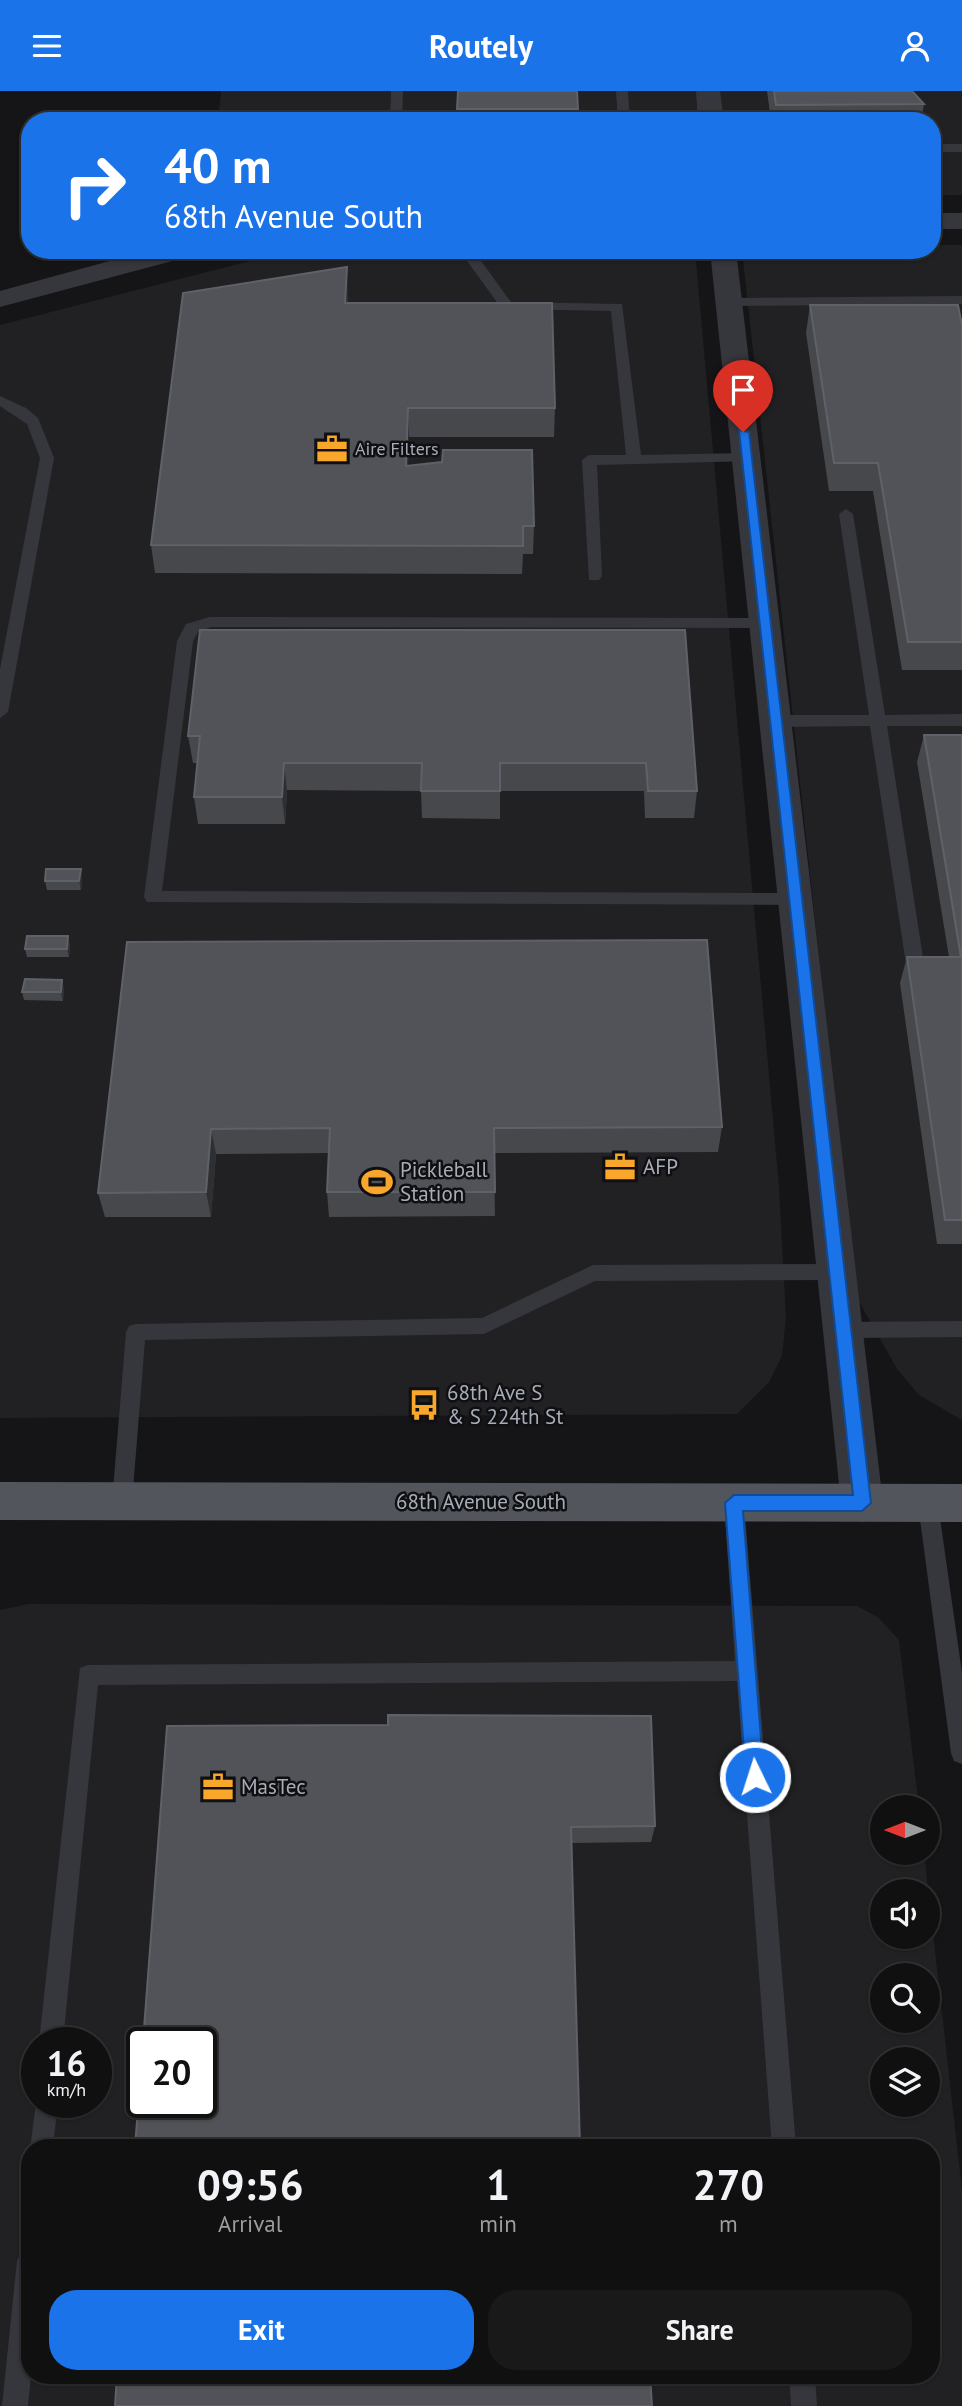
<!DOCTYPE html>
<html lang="en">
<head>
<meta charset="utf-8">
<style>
	body { margin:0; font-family:"PT Sans",sans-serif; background:#19191a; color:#f1f3f6; height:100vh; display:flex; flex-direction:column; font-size:26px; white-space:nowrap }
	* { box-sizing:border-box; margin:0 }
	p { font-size:23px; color:#9c9d9f }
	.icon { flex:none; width:38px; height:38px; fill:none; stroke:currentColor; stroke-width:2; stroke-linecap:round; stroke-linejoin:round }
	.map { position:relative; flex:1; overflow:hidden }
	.panel { position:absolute; left:21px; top:2048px; width:919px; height:245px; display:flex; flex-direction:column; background:#101011; border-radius:28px; box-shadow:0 2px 5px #0004,0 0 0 2px #303031 }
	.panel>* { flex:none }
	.banner { position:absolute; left:21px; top:21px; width:920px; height:147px; border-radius:28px; box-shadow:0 2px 5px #0004,0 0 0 2px #303031; background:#1a73e8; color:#fff; overflow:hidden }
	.needle { width:46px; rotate:270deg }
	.tools { position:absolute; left:870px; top:1704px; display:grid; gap:14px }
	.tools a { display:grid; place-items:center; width:70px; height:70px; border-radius:50%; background:#101011; box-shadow:0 2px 5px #0004,0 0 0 2px #303031; font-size:35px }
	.speed { position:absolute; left:21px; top:1936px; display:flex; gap:14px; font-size:35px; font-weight:700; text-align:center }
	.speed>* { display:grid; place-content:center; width:91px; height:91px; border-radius:50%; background:#101011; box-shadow:0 2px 5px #0004,0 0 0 2px #303031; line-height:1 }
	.speed small { font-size:18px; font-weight:400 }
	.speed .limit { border:4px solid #111; border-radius:10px; background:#fff; color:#111 }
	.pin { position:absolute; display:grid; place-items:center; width:60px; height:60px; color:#fff; margin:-72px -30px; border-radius:50% 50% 50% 0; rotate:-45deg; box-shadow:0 0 7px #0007 }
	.pin .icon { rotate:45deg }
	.me { position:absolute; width:77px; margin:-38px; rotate:356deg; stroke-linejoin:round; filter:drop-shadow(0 0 5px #0008) }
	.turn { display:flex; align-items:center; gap:24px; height:147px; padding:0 28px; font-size:32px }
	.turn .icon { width:91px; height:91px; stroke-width:2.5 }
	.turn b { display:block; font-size:49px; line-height:60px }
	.eta { display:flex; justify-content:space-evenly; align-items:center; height:119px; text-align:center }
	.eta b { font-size:42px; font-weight:700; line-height:49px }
	.button { display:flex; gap:14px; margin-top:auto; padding:14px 28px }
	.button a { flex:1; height:80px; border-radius:28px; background:#1a73e8; color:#fff; font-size:28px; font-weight:700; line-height:80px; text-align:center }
	.button a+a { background:#19191a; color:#f1f3f6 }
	header { display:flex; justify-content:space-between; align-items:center; height:91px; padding:0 28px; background:#1a73e8; color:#fff; font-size:32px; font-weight:700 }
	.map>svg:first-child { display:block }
	.built { fill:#212124; fill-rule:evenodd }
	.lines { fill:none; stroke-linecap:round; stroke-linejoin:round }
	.service { fill:#36373c; fill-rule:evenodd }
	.minor { fill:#36373c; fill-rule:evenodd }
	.tertiary { fill:#36373c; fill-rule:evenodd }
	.primary { fill:#52555b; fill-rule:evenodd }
	.wall { fill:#46484c }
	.shaded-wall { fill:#2e2f32 }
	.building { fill:#515358; stroke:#5e6167; stroke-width:2 }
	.route { fill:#1a73e8; stroke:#114b97; stroke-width:2 }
	.labels { text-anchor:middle; stroke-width:5; stroke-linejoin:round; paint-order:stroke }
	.far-poi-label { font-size:18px; fill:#a7adb8; stroke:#101012; text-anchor:start }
	.poi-label { font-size:21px; fill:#a7adb8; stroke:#101012; text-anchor:start }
	.street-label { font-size:21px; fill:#a7adb8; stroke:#101012 }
</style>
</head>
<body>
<header><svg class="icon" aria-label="menu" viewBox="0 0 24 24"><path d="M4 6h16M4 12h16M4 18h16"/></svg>Routely<svg class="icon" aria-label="person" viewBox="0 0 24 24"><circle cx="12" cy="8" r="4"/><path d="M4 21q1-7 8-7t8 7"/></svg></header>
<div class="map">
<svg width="962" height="2315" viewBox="0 0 962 2315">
	<rect width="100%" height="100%" fill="#151517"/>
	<g class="built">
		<polygon points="221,0 962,0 962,104 933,104 933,30 218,30"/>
		<polygon points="933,154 962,154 962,1329 919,1304 897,1278 856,1205 743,168 748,159 933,159"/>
		<polygon points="293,159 695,159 779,1096 786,1227 782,1265 769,1291 737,1323 0,1327 0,234"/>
		<path d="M28,1513L857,1515L878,1526L899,1549L919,1717H882V1762H924L962,2099V2315H0V1519ZM882,1801H928V1846H882ZM882,1885H928V1930H882ZM37,1951H96V2011H37ZM142,1951H201V2011H142ZM882,1969H928V2014H882ZM30,2056H931V2284H30Z"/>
	</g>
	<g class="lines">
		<g class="service">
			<polygon points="391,0 403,0 402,30 390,30"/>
			<polygon points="616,0 628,0 630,30 618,30"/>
			<rect x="933" y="53" width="29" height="8"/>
			<polygon points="459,159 473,159 511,211 622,213 641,364 746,362 753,367 751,370 597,374 602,485 599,489 589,489 582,369 589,364 626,364 611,220 502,218"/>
			<polygon points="962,205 962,213 729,215 722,211 729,207"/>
			<polygon points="0,305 26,317 38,327 54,367 8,621 0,627 0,578 40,367 27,333 0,315"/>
			<polygon points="846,418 853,423 885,624 962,623 962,635 887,635 924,873 915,880 906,873 870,635 775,636 767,630 775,624 869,624 839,423"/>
			<polygon points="210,526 764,527 772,532 764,537 211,536 198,541 193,550 162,800 795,802 804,808 795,814 147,811 144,806 177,550 186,533"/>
			<polygon points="836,1173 843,1175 846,1181 843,1187 836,1189 595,1190 484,1243 145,1249 132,1411 129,1418 122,1420 115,1418 112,1411 126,1241 129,1235 136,1233 482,1227 593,1174"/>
			<polygon points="962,1230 962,1246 843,1247 836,1245 833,1239 836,1233 843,1231"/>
			<polygon points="734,1403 741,1405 744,1412 796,2056 772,2056 737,1590 98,1594 63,1951 39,1951 80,1577 88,1574 735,1570 724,1412 727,1405"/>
			<polygon points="928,1404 935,1406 938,1413 962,1582 962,1673 954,1670 951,1662 918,1413 921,1406"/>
			<polygon points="37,2004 37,2011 58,2011 53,2056 30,2058"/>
			<polygon points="30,2158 31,2284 28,2315 2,2315 17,2170 21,2161"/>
			<polygon points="789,2284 815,2284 817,2315 791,2315"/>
		</g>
		<g class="minor">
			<polygon points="696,0 720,0 724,30 698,30"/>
			<polygon points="150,159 195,159 191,165 0,216 0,200"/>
			<polygon points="710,159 736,159 883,1412 877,1425 862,1431 847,1425 841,1412"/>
		</g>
		<rect class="tertiary" x="933" y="122" width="29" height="16"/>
		<polygon class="primary" points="0,1391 962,1393 962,1431 0,1429"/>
	</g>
	<g class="wall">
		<polygon points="458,0 578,18 578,30 458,30"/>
		<polygon points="767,0 912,0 924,13 921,30 771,30"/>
		<polygon points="348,204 348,212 555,317 554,346 409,346 408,375 534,435 533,463 523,463 522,483 155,482 151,454"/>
		<polygon points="810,214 962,234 962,579 902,579 873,400 829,400 806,242"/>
		<polygon points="685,539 697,700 694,727 645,727 644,700 500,700 500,728 422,727 421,700 287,699 285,733 198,733 194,706 198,672 193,672 188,645"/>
		<polygon points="924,644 962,644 962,1153 937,1153 900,892 907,866 949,866 917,671"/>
		<polygon points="82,786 81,799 47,799 45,790"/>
		<polygon points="127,851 722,1036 718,1061 494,1062 495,1125 329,1126 327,1101 329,1062 216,1063 211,1126 105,1126 98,1102"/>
		<polygon points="70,853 69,866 27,866 25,858"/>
		<polygon points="64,897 63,910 24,909 22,901"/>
		<polygon points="167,1635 655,1735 651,1751 572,1752"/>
	</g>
	<g class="shaded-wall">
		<polygon points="347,176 348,204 346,241 345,212"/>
		<polygon points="408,317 409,346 407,404 406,375"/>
		<polygon points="284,672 287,699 285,733 282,706"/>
		<polygon points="81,778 82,786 81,799 79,790"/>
		<polygon points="68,845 70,853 69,866 67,858"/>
		<polygon points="62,889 64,897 63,910 61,901"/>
		<polygon points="211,1038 216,1063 211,1126 206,1101"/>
	</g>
	<g class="building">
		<polygon points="458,0 577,0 578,18 457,18"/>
		<polygon points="774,0 912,0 924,13 776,14"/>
		<polygon points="347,176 345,212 552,212 555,317 408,317 406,375 442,371 443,359 532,359 534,435 523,435 523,455 151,454 183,202"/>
		<polygon points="810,214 958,214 962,234 962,551 908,551 878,372 834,372"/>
		<polygon points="200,539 685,539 697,700 648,700 646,672 500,672 500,700 421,700 422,672 284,672 282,706 194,706 200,645 188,645"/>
		<polygon points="924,644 962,644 962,1129 945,1129 907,866 961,866"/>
		<polygon points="46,778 81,778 79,790 45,790"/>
		<polygon points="27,845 68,845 67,858 25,858"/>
		<polygon points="707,849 722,1036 494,1037 495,1101 327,1101 330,1037 211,1038 206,1101 98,1102 127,851"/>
		<polygon points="25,888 62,889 61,901 22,901"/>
		<polygon points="388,1624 651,1625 655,1735 571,1736 580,2056 135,2056 142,1966 142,2011 201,2011 201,1951 143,1951 167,1635 388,1634"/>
		<polygon points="117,2284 650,2284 652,2315 115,2315"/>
	</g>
	<polygon class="route" points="739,339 749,341 871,1412 862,1420 743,1420 764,1686 761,1692 755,1695 748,1692 746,1686 725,1412 734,1404 853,1404"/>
	<defs>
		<symbol id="office-bare" viewBox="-9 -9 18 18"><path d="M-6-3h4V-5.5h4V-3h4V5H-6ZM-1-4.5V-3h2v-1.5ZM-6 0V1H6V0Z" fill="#f9a72b" stroke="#101012" stroke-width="2.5" paint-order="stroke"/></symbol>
		<symbol id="stadium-bare" viewBox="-9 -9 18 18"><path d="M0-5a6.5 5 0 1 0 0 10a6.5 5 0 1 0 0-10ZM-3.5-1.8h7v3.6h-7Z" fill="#f9a72b" stroke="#101012" stroke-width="2.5" paint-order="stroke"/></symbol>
		<symbol id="bus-bare" viewBox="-9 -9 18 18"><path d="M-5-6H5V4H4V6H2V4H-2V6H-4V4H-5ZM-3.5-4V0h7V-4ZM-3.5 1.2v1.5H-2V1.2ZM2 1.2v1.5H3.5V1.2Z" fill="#f9a72b" stroke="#101012" stroke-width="2.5" paint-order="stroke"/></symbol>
	</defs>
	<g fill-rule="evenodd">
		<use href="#office-bare" x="310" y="336" width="44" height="44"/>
		<use href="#office-bare" x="598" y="1054" width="44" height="44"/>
		<use href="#stadium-bare" x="355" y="1069" width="44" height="44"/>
		<use href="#bus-bare" x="402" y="1292" width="44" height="44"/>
		<use href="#office-bare" x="196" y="1674" width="44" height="44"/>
	</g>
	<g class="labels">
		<g class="far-poi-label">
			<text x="355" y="364">Aire Filters</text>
		</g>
		<g class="poi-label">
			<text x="643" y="1083">AFP</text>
			<text x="400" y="1086">Pickleball<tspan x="400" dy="24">Station</tspan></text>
			<text x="447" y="1309">68th Ave S<tspan x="447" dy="24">&amp; S 224th St</tspan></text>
			<text x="241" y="1703">MasTec</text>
		</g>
		<g class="street-label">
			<text x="481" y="1418">68th Avenue South</text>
		</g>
	</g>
</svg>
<div class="tools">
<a><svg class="needle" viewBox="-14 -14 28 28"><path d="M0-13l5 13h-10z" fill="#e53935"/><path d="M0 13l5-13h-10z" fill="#9c9d9f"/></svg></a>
<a><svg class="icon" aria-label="sound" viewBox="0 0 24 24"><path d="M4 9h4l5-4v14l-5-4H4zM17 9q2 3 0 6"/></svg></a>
<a><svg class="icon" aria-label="search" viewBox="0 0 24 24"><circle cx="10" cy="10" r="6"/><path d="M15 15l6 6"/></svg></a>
<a><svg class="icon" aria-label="layers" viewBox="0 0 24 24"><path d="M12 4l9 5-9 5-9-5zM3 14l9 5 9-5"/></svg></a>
</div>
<div class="speed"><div>16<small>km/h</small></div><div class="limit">20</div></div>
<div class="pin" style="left:743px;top:341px;background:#d93025"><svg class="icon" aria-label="arrive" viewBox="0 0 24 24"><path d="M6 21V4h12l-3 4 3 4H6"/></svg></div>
<svg class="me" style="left:755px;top:1686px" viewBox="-20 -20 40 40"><circle r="17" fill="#1a73e8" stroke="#fff" stroke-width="3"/><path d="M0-11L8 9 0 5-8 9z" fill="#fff"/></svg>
<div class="banner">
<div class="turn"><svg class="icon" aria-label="right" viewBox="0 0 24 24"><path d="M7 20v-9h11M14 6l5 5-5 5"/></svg><div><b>40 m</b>68th Avenue South</div></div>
</div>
<section class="panel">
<div class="eta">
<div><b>09:56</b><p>Arrival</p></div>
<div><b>1</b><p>min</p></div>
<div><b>270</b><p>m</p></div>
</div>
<div class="button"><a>Exit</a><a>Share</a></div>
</section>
</div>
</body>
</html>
